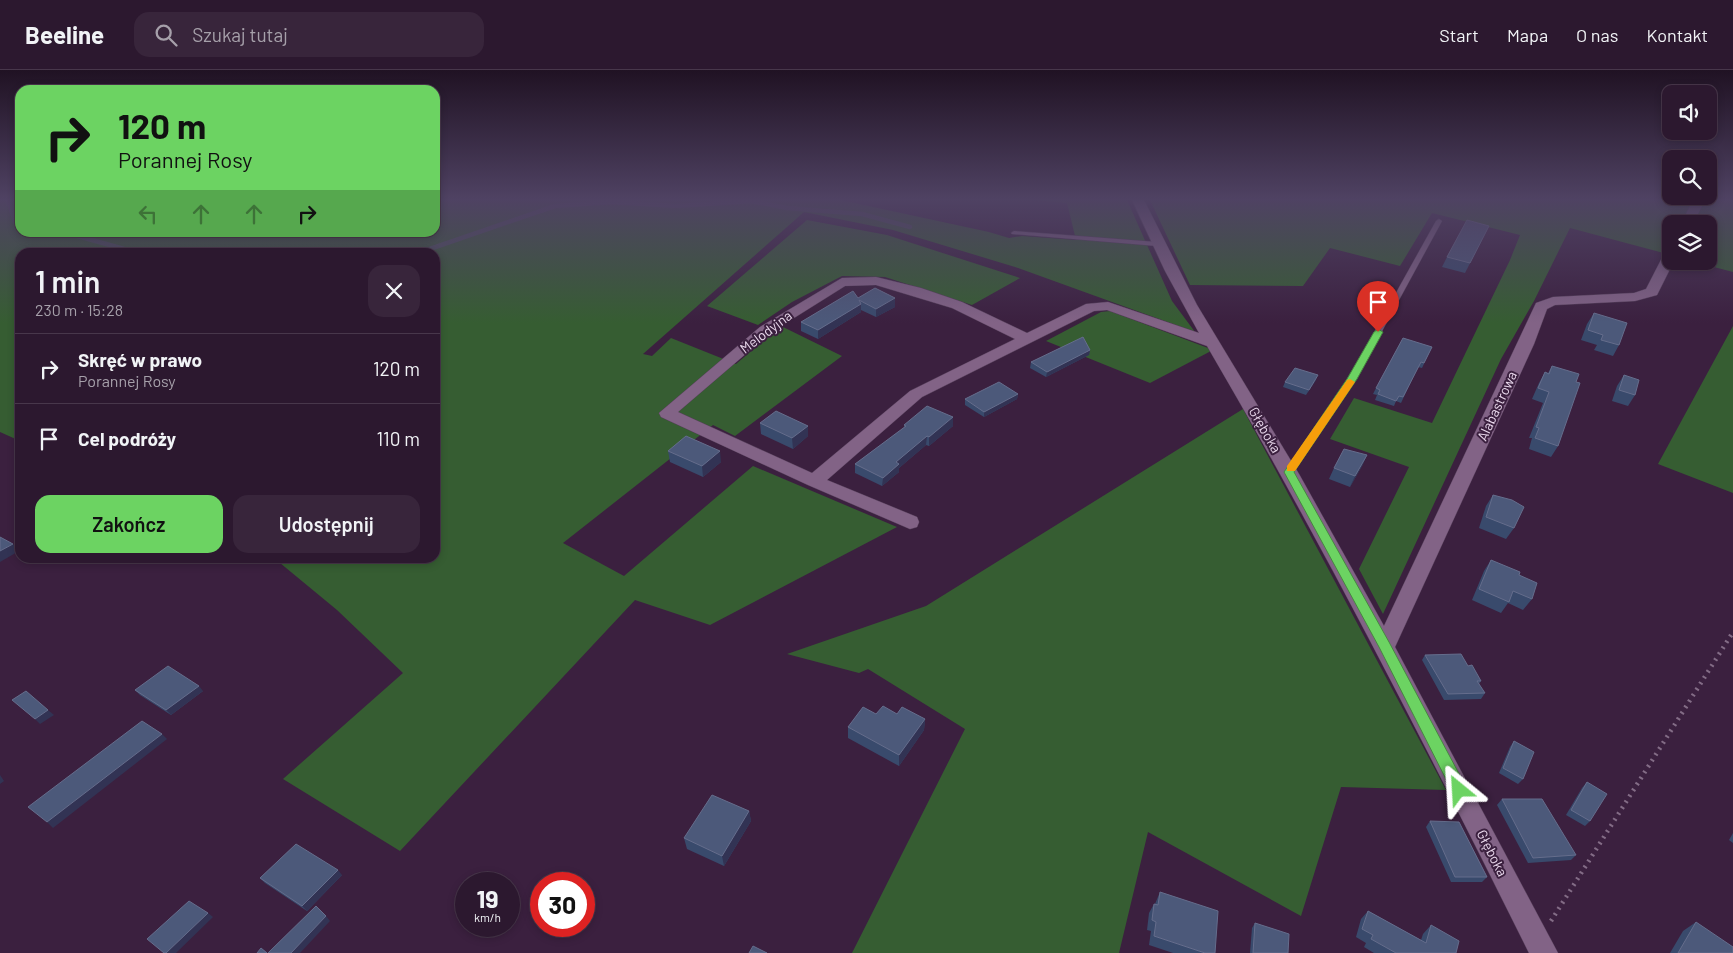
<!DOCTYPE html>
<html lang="pl">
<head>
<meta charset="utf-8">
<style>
	body { margin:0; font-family:Barlow,sans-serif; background:#38253b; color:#f1f3f6; height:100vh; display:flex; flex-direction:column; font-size:19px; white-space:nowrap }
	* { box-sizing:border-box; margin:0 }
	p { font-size:16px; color:#a6a0aa }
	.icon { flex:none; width:28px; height:28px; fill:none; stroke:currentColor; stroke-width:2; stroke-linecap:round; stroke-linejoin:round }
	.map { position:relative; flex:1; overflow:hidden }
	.panel { position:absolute; left:15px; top:178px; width:425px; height:315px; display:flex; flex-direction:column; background:#2c182f; border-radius:15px; box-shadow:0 2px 8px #0003,0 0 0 1px #48374b }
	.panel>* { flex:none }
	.guide { position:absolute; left:15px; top:15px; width:425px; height:152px; border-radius:15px; box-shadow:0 2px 8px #0003,0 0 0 1px #48374b; background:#6cd362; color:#111; overflow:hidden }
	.fabs { position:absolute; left:1662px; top:15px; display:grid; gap:10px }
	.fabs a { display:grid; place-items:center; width:55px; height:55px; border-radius:10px; background:#2c182f; box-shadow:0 2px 8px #0003,0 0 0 1px #48374b; font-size:25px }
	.speed { position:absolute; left:455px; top:802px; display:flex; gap:10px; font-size:25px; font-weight:700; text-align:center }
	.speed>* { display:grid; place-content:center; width:65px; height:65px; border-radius:50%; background:#2c182f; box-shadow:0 2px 8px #0003,0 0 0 1px #48374b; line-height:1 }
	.speed small { font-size:12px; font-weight:400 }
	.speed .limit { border:8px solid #d22; background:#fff; color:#111 }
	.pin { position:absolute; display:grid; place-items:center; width:42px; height:42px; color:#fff; margin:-51px -21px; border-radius:50% 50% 50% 0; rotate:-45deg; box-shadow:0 0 5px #0007 }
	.pin .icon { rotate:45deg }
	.me { position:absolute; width:55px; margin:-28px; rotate:333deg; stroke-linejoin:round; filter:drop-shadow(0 0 4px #0008) }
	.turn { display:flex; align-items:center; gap:18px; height:105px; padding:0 20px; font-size:22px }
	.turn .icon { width:65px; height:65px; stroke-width:2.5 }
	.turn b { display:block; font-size:35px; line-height:42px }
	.lanes { display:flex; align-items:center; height:48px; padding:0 20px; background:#0003; justify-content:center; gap:25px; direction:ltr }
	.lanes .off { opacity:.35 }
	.round { display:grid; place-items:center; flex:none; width:52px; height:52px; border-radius:15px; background:#38253b }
	.head { display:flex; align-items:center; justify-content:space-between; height:85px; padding:0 20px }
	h1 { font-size:30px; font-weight:600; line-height:38px }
	.primary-button { display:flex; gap:10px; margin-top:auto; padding:10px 20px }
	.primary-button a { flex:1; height:58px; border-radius:15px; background:#6cd362; color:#111; font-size:20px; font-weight:600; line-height:58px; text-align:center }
	.primary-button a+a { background:#38253b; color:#f1f3f6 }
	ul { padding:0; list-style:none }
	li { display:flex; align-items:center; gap:15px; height:70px; padding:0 20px; border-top:1px solid #48374b }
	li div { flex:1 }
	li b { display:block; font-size:19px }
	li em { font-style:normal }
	header { display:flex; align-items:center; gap:30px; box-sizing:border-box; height:70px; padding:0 25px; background:#2c182f; border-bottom:1px solid #48374b }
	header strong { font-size:24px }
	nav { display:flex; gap:28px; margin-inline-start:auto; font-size:18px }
	.search { width:350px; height:45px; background:#38253b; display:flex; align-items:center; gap:12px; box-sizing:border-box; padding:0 18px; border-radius:15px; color:#a6a0aa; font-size:19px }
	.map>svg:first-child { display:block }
	.green { fill:#365d32 }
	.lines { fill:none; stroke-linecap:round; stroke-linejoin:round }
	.stream { stroke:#4a5259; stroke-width:4.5 }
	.service-casing { stroke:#553e59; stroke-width:1 }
	.minor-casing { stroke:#553e59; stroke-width:1 }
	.path { stroke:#836c86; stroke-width:4.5; stroke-dasharray:2 5; stroke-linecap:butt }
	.service { fill:#826386; fill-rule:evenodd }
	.minor { fill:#826386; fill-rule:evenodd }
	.wall { fill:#394a6c }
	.shaded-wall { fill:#323354 }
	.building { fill:#4c597a; stroke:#656d8c }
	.route { fill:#6cd362; stroke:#468940 }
	.slow { fill:#f59e0b }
	.labels { text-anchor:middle; stroke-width:4; stroke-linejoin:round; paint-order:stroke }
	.street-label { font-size:14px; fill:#ead9ed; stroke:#3b203f }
</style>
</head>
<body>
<header>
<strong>Beeline</strong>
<div class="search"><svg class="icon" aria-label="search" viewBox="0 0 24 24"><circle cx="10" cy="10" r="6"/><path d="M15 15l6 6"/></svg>Szukaj tutaj</div>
<nav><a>Start</a><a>Mapa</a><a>O nas</a><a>Kontakt</a></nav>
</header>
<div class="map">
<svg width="1733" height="883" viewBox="0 0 1733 883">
	<rect width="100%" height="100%" fill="#3b203f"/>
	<g class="green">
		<polygon points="0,130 20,130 20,162 435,162 435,130 841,130 989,162 1009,168 1022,166 1076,170 1067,133 1033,130 1127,130 1172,231 1195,262 1015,197 893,160 804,142 643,284 652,286 671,268 736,294 781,256 842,286 735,366 713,355 563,473 624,506 753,396 897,457 710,555 635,530 400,781 283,709 403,603 337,540 274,488 435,488 435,182 20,182 20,371 0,362"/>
		<polygon points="1150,130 1733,130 1733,202 1691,191 1709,191 1709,154 1671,154 1671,185 1570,158 1534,231 1501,289 1383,544 1359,499 1409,397 1330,369 1354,328 1432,353 1510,190 1520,165 1432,143 1400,196 1330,178 1303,216 1190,215"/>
		<polygon points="807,150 887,165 1020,208 972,235 885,207 842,206 792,232 758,255 707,236"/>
		<polygon points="1110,241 1208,278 1211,281 1150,313 1046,271 1101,242"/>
		<polygon points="1733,256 1733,423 1658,394"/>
		<polygon points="1243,339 1446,720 1341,717 1301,846 1148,762 1119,883 852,883 965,659 868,599 859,603 787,584 926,536"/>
	</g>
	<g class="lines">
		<g class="stream">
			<polyline points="8,130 15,152 20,153"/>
			<polyline points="63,162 135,182"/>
			<polyline points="421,182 555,136 611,132 676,136 752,131 787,138 862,144 910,157"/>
		</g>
		<defs>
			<g id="service">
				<polygon points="1439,149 1442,151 1356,309 1292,404 1286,404 1284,402 1286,400 1348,309 1436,151"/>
				<polygon points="1014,161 1157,172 1160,174 1157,176 1012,164 1011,163"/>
			</g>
			<g id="minor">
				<path d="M1132,130H1144L1197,235L1299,404L1384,556L1536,233L1553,227L1634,223L1646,219L1664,184L1671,180V191H1674L1657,225L1635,231L1555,235L1547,239L1534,274L1395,577L1558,883H1529C1427,678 1323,474 1207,276L1107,240L1094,241L922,327L827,410L917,447L919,452L917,457L910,459L808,415L661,347L659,343L760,257L842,208L876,207L921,218L962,232L1027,263L1086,234L1108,232L1199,263L1165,201ZM876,215L952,238L1015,269L910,321L812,403L678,342L770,263L845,216Z"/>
				<polygon points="1693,130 1705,130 1693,154 1681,154"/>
			</g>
		</defs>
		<use href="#service" class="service-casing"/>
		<use href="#minor" class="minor-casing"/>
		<polyline class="path" points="1551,851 1733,562"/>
		<use href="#service" class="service"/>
		<use href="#minor" class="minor"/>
	</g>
	<g class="wall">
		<polygon points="1489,156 1465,203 1442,197 1447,187"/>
		<polygon points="858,228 895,237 876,247 861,240 861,242 818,269 801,261 801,252"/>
		<polygon points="1594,243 1619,275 1613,286 1594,280 1597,275 1581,270 1587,254"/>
		<polygon points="1432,277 1422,298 1418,297 1401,333 1396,331 1394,336 1375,330 1377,325 1373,324 1376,318"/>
		<polygon points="1090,280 1089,285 1046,307 1030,298 1031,292"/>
		<polygon points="1552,296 1576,312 1558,376 1551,387 1529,379 1532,368 1529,368 1543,333 1532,329 1539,313 1545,302 1548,303"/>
		<polygon points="1624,305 1635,325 1628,336 1612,331 1617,316"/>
		<polygon points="1316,310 1306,325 1283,317 1285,312"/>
		<polygon points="1018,324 1017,329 984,347 965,335 965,329"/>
		<polygon points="760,353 808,366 793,379 761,364"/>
		<polygon points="904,355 953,356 929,376 926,375 899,398 899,402 882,416 855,403 855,394 904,358"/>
		<polygon points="668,381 721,392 703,407 670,392"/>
		<polygon points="1367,385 1362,396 1350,417 1329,409 1334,398"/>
		<polygon points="1493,425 1514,458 1506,469 1479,458 1486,436"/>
		<polygon points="1491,490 1519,505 1532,529 1523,540 1508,533 1501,543 1472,530 1484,501"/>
		<polygon points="1425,585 1468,596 1481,611 1479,614 1485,623 1481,629 1444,630 1422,590"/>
		<polygon points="135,620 203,621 171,645 140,625"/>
		<polygon points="876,644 897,644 925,649 924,660 899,696 848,668 848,657"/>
		<polygon points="1514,671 1523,709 1518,714 1499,703 1510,677"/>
		<polygon points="1587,712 1590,751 1585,756 1566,745 1582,718"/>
		<polygon points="1502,729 1576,785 1571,790 1528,793 1497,735"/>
		<polygon points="749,741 751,751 724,796 687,779 684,768"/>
		<polygon points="1430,751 1487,807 1482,812 1451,812 1426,757"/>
		<polygon points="1733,763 1733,773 1729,770"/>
		<polygon points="342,805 307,841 265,813 260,808"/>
		<polygon points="1160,822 1215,883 1173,883 1149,875 1151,861 1147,860 1149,843 1154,834 1155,834"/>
		<polygon points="1368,841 1421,870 1423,864 1431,855 1456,883 1374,883 1364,877 1366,873 1356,867 1361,849"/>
		<polygon points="1696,852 1733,883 1670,883 1683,861"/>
		<polygon points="1255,853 1288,883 1250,883 1252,858"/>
	</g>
	<g class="shaded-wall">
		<polygon points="895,228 895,237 876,247 876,239"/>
		<polygon points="861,234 861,242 818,269 818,260"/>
		<polygon points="1090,280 1089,285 1046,307 1047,302"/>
		<polygon points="1318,305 1316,310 1306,325"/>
		<polygon points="1018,324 1017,329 984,347 984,342"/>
		<polygon points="953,347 953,356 929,376 929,367"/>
		<polygon points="808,356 808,366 793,379 792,368"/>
		<polygon points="927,366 926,375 899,398 899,402 882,416 883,408 896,392"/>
		<polygon points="720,381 721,392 703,407 702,396"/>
		<polygon points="1367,385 1362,396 1350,417 1355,406"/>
		<polygon points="13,474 19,481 0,492 0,481"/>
		<polygon points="199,616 203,621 171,645 166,640"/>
		<polygon points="48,640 54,645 40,654 35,649"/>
		<polygon points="925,649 924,660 899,696 899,685"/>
		<polygon points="162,664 167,669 53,758 47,752"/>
		<polygon points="0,705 4,711 0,714"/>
		<polygon points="749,741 751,751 724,796 722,786"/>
		<polygon points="338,800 342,805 307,841 302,836"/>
		<polygon points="208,843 213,847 176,883 166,883"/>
		<polygon points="326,846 330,851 300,883 291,883"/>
	</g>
	<g class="building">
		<polygon points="1467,150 1489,156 1470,193 1447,187"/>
		<polygon points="875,218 895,228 876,239 859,230 861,234 818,260 801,252 853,221 858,228"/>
		<polygon points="1594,243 1627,253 1619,275 1601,270 1603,265 1588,260"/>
		<polygon points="1083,267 1090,280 1047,302 1031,292"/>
		<polygon points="1403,268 1432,277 1424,293 1421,292 1403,327 1399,326 1396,331 1378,324 1380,320 1376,318"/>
		<polygon points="1552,296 1579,304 1576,312 1580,313 1558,376 1535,368 1539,358 1536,357 1549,322 1538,318 1545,302 1549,304"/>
		<polygon points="1295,298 1318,305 1309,320 1285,312"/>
		<polygon points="1624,305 1639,310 1635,325 1619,320"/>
		<polygon points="999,312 1018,324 984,342 965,329"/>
		<polygon points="927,336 953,347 929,367 927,366 896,392 899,394 883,408 855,394 906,356 904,355"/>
		<polygon points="776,341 808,356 792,368 760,353"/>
		<polygon points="686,366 720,381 702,396 668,381"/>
		<polygon points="1344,379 1367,385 1355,406 1334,398"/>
		<polygon points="1493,425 1512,430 1524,437 1514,458 1486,447"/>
		<polygon points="0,467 13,474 0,481"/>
		<polygon points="1491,490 1520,502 1519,505 1537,513 1532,529 1513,521 1509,532 1479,519"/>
		<polygon points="1461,584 1468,596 1472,595 1481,611 1477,611 1485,623 1448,624 1425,585"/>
		<polygon points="168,596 199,616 166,640 135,620"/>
		<polygon points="26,621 48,640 35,649 12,630"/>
		<polygon points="883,636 897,644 902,637 925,649 899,685 848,657 863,637 876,644"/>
		<polygon points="142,651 162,664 47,752 28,737"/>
		<polygon points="1514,671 1534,682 1523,709 1503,698"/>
		<polygon points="1587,712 1607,724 1590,751 1571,740"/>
		<polygon points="712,725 749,741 722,786 684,768"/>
		<polygon points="1502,729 1542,729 1576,785 1533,788"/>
		<polygon points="1430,751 1459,752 1487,807 1455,807"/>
		<polygon points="296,774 338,800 302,836 260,808"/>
		<polygon points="1160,822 1218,841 1215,883 1205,883 1154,866 1156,852 1152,850 1154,834 1158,835"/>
		<polygon points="189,831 208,843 166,883 164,883 147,869"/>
		<polygon points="316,836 326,846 291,883 268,883"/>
		<polygon points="1368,841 1426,873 1431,855 1459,871 1456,883 1396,883 1371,869 1373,865 1362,859"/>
		<polygon points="1696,852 1733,877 1733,883 1678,883"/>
		<polygon points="1255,853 1289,864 1288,883 1253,883"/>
		<polygon points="753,876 767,883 749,883"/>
		<polygon points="261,878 267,883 257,883"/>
	</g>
	<linearGradient id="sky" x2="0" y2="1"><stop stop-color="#201223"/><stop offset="0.51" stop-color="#4f4263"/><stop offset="1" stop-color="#4f4263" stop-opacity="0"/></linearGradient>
	<rect width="1733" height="253" fill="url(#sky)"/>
	<polygon class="route" points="1378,259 1383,262 1357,309 1294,402 1389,572 1465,715 1467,720 1465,725 1459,727 1454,725 1379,577 1284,402 1347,309 1374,262"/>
	<polygon class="slow" points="1350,309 1355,312 1295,401 1287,401 1287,396 1347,310"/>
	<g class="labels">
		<g class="street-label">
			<text transform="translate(766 262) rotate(-37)" y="5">Melodyjna</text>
			<text transform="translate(1497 336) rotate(-65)" y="5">Alabastrowa</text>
			<text transform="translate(1265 360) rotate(60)" y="5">Głęboka</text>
			<text transform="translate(1492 783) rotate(63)" y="5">Głęboka</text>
		</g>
	</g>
</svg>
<div class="fabs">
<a><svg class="icon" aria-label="sound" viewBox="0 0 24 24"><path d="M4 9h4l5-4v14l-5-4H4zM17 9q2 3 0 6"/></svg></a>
<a><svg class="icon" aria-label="search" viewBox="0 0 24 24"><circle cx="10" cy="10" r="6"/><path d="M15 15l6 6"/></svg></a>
<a><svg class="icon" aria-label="layers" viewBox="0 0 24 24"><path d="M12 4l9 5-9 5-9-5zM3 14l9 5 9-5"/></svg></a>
</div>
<div class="speed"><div>19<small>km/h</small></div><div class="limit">30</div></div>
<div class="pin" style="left:1378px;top:262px;background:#d93025"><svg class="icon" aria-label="arrive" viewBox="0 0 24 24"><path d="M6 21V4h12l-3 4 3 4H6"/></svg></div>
<svg class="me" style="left:1459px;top:720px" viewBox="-20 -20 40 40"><path d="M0-17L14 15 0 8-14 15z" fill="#6cd362" stroke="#fff" stroke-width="4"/></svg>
<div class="guide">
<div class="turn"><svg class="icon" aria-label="right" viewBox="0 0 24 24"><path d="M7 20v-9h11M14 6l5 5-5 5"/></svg><div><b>120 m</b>Porannej Rosy</div></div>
<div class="lanes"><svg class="icon off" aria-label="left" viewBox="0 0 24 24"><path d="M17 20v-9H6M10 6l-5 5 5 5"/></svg><svg class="icon off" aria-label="ahead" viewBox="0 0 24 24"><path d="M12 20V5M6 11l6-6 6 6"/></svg><svg class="icon off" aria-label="ahead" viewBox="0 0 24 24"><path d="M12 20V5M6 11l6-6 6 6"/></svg><svg class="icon" aria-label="right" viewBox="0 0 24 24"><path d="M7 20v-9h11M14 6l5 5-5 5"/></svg></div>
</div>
<section class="panel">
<div class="head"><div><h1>1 min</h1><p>230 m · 15:28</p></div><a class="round"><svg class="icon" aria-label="close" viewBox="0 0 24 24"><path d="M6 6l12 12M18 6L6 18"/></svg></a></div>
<ul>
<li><svg class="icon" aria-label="right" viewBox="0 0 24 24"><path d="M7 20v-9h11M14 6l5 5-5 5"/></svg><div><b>Skręć w prawo</b><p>Porannej Rosy</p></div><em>120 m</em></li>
<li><svg class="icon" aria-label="arrive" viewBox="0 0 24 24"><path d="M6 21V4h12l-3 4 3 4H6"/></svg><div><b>Cel podróży</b></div><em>110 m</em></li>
</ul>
<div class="primary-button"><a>Zakończ</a><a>Udostępnij</a></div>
</section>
</div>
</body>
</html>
